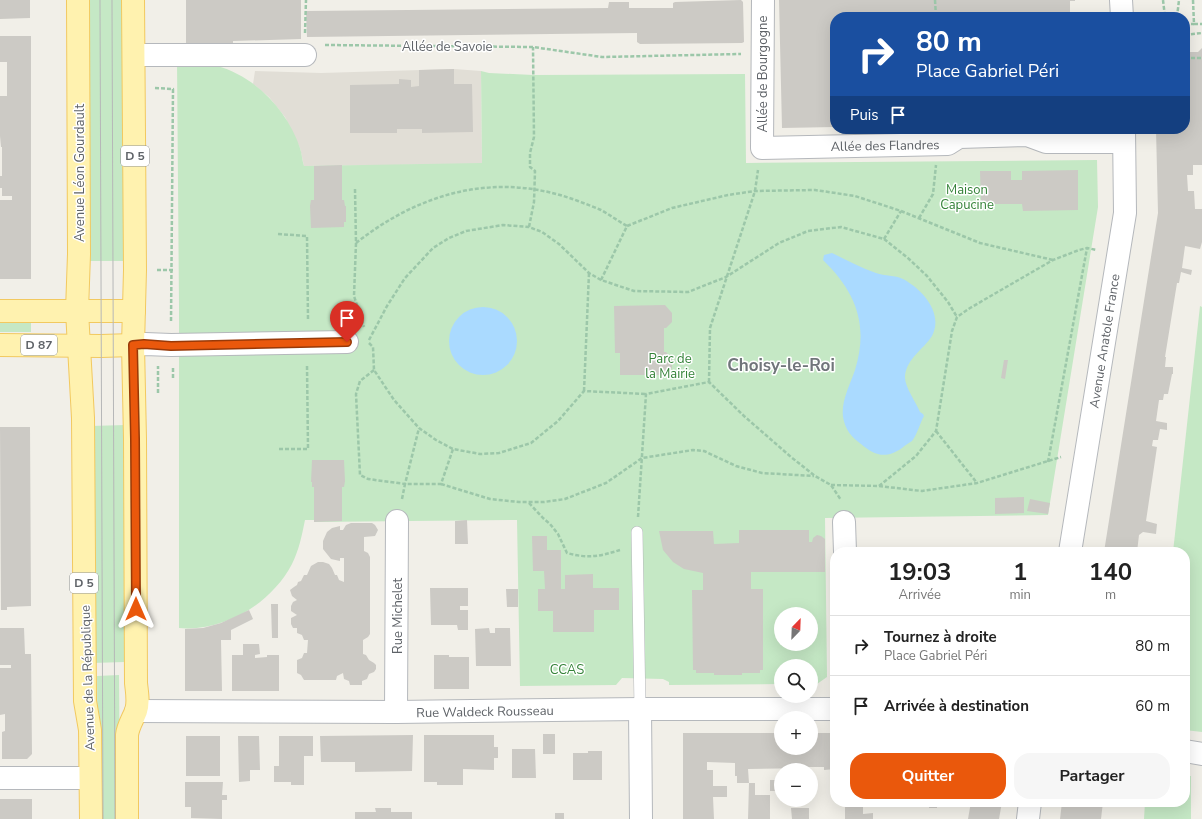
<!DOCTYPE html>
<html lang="fr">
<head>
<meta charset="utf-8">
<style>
	body { margin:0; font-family:"Nunito Sans",sans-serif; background:#f6f6f6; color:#222; height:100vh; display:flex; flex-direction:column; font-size:15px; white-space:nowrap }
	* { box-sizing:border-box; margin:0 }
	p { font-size:13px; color:#767676 }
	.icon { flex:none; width:22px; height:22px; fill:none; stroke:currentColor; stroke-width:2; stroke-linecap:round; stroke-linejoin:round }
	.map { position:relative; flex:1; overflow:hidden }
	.drawer { position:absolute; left:830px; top:547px; width:360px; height:260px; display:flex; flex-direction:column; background:#fff; border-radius:16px; box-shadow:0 4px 16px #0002 }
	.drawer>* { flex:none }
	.top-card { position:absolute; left:830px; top:12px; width:360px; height:122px; border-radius:16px; box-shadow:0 4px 16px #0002; background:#1a4fa0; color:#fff; overflow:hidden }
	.needle { width:26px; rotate:23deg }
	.controls { position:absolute; left:774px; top:607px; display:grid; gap:8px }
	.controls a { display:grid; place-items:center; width:44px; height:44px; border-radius:50%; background:#fff; box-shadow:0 4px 16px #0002; font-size:20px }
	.pin { position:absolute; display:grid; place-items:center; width:34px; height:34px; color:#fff; margin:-41px -17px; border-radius:50% 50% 50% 0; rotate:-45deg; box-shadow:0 0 4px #0007 }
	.pin .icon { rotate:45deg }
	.me { position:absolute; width:44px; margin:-22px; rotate:0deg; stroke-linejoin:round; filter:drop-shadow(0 0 3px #0008) }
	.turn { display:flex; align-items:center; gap:14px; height:84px; padding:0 20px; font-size:18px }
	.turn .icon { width:52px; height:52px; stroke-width:2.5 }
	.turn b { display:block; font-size:28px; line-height:34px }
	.then { display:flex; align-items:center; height:38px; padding:0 20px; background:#0003; gap:8px; font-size:15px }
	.eta { display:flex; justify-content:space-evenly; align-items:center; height:68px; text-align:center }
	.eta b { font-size:24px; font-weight:700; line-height:28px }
	.primary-button { display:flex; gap:8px; margin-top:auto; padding:8px 20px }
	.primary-button a { flex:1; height:46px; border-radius:16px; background:#ea580c; color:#fff; font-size:16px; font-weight:700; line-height:46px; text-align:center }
	.primary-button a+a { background:#f6f6f6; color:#222 }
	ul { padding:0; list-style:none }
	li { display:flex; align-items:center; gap:12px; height:60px; padding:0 20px; border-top:1px solid #e0e0e0 }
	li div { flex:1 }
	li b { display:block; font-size:15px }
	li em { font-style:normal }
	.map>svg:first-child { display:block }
	.education { fill:#e1ded6 }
	.green { fill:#c5e8c5; fill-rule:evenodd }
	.water { fill:#aadaff }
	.building { fill:#cccac5 }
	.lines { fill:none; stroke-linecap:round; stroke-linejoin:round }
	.lane-casing { stroke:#b5b8bc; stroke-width:12 }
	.street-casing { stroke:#b5b8bc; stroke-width:24 }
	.primary-casing { stroke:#f2c960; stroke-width:24 }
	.path { stroke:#9cc7a9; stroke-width:2.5; stroke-dasharray:4 2; stroke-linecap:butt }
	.lane { stroke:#fff; stroke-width:11 }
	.street { stroke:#fff; stroke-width:22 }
	.primary { stroke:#fff2af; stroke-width:22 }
	.tram { stroke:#b6b7b8; stroke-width:1 }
	.route-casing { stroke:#983908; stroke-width:10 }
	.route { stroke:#ea580c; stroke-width:7 }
	.labels { text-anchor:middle; stroke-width:3; stroke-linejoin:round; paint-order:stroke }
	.shield { fill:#fff; stroke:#8f9295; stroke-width:1 }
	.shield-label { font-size:12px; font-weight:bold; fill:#5f6368 }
	.street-label { font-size:13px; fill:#5f6368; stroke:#fff }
	.park-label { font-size:13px; fill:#348238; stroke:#fff }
	.district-label { font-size:17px; font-weight:bold; fill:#70757a; stroke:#fff }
</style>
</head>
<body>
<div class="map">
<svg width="1202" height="819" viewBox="0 0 1202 819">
	<rect width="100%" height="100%" fill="#f1efe8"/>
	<polygon class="education" points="454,69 481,71 482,164 304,166 300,148 285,117 269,97 253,84 255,71 321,73"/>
	<g class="green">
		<polygon points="89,0 123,0 125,261 90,261"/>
		<path d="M177,61C190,62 204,63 217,66C255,76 288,111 300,148C302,154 302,160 304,166L482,163L481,71L489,73L533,75L745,74L746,163L1097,160L1098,207L1048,515L825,518L827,677L817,684H811V666H781V684L669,685V682L663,679L622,678L616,685L520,686L517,520L314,522V520H305C302,535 299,550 292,564C271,604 224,632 179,628V306ZM781,614H811V644H781Z"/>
		<polygon points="1200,306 1202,307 1202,732 1185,730 1185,552 1173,552"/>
		<rect x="0" y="321" width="31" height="11"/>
		<polygon points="126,425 125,662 92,663 90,426"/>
		<polygon points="119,675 120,819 98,819 97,676"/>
		<polygon points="1185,776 1191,776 1191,819 1144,819 1145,802 1185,802"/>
	</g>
	<g class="water">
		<path d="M832,253C847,260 861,268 876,273C885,276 895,275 903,279C922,289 944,313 932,336C923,350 907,358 905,376C904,386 916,402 920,412L923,414L924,416C920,423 917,435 912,441C909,443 905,445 902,448C886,459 875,456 861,444C851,437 845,429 843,417C841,401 850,385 855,370C869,325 856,292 823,260L824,255Z"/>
		<circle cx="483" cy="341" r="34"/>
	</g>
	<g class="building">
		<polygon points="0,0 30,0 30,18 0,19"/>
		<polygon points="186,0 301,0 301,39 233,41 233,48 186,48"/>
		<polygon points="741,0 743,2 744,42 742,43 640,44 637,42 637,33 307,37 306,11 608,8 609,2 629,2 629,8 673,8 673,3 675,2"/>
		<polygon points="779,0 1075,0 1075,1 1070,1 1070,17 835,17 835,127 782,128"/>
		<polygon points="0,36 31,36 31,279 0,279 0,200 12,200 12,196 2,196 2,188 0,188 0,176 2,176 2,147 1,147 0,136 0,96 7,96 7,62 0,62"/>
		<polygon points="1202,48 1202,165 1193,165 1193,175 1187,175 1188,191 1194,191 1195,209 1202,209 1202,242 1200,249 1185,246 1182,268 1192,270 1191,275 1181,272 1179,283 1177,283 1165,357 1166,357 1165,367 1173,367 1173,374 1172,374 1168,394 1164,394 1163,400 1159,400 1156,421 1167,423 1167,430 1160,429 1158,440 1153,440 1152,446 1157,447 1146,521 1157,524 1156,534 1143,532 1139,535 1137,552 1104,552 1158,213 1156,129 1185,129 1185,52 1198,52"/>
		<polygon points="454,69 454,84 472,84 473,132 422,133 422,129 397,129 397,133 350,133 350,85 399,84 399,79 411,80 411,87 419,86 419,70"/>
		<polygon points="342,165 342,200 344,200 345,206 346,206 346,222 344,222 344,227 311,228 310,206 311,200 314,200 314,166"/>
		<polygon points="1078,170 1078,210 1023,211 1022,204 981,204 980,171 1011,171 1011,180 1022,180 1022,171"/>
		<polygon points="665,305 672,313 672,322 666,328 664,328 664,352 666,352 672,359 672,368 666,375 620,375 620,353 615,353 614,306"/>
		<polygon points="1004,360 1008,360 1005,379 1001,378"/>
		<polygon points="0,427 30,427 31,606 7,607 7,610 1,610"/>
		<polygon points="312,460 344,460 345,481 344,487 342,487 342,521 314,522 314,487 312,487 312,482 311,482"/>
		<polygon points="1024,497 1024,513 995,514 995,498"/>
		<polygon points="1030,499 1050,503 1048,514 1027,511"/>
		<polygon points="467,520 468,544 455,544 455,521"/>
		<polygon points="351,523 372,523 375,525 378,530 375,536 364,537 364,551 368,553 370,557 370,634 368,637 363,640 363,654 366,655 369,660 374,663 376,665 376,669 374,672 369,674 367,679 362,681 362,685 350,685 349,681 344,679 343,673 337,676 336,680 304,680 301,675 297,673 297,660 302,658 304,653 307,653 308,640 304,640 302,635 297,633 297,628 293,628 291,624 291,618 297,615 291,611 291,606 293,602 297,600 292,596 290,590 294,587 297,585 298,582 301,581 304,575 307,575 311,566 318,562 323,562 329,564 332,568 335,575 337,575 339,580 344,582 344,558 340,558 340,561 331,559 323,549 323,541 327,532 332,528 340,526 340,530 343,530 346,525"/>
		<polygon points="739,530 809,530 809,542 812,542 813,538 817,535 821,536 825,539 825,572 751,572 751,589 763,589 763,670 760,670 760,673 742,673 742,675 714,675 714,673 696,673 696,670 693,670 692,590 703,590 703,573 684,569 673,562 663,550 659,531 713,531 714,544 739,543"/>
		<polygon points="532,536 547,536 547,550 561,550 561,589 565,589 565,575 593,574 593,588 619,588 619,610 594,610 594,632 553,632 553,611 538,611 538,589 545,589 544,571 533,571"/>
		<polygon points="430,588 468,588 468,606 460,606 460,610 468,610 468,630 458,630 457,625 431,625"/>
		<polygon points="506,589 518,589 518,607 507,607"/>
		<polygon points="271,604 278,604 278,638 272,638"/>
		<polygon points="249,610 253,619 231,630 231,640 221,640 222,691 185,691 185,629 203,628 221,623"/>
		<polygon points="0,628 24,628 25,654 31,654 32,754 27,759 2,759 2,732 5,731 5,714 0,715 0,668 11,668 11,665 0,665"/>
		<polygon points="489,628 490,633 495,633 495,628 510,628 511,666 476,666 475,629"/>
		<polygon points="243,644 259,644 260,654 255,655 255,658 267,657 267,655 279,655 279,691 232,691 232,655 243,655"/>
		<polygon points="434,655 449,655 449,657 469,657 469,689 434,689"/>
		<polygon points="683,733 781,733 781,748 811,748 811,733 835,733 835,769 824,770 824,767 809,767 809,768 748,769 749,783 737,783 737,776 735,776 735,763 707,762 707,770 713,770 713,786 727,786 727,797 713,797 714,819 683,819"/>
		<rect x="543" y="734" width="12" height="20"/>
		<polygon points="413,735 412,771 355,772 355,762 321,762 320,736"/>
		<polygon points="424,735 494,735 494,747 498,747 498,758 494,758 494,770 463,769 463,785 437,785 437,782 424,782"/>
		<rect x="186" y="736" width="34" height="40"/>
		<polygon points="238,736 259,736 260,770 250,770 250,781 239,782"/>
		<polygon points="279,736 313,736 313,756 304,756 304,785 291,785 291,782 274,782 274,766 279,766"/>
		<polygon points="512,749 535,749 536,778 512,778"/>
		<polygon points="588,751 602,751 602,780 573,780 573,753 588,753"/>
		<rect x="770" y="780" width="11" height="11"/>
		<polygon points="185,782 223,782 222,795 227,795 227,800 222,800 222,819 191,818 191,807 185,807"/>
		<polygon points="749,783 755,783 755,795 770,795 770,819 748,819"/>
		<rect x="0" y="799" width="32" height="20"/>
		<rect x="929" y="802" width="8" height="6"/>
		<polygon points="971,802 1002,802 999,819 968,819"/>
		<polygon points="1062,802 1103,802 1101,819 1060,819"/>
		<polygon points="845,807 863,807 863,814 873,813 873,819 845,819"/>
		<polygon points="375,808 391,808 391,812 412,812 412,819 355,819 355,812 376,812"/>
		<polygon points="791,808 809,808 809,819 792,819"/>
		<rect x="555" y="813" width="9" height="6"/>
	</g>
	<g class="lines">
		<defs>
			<polyline id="lane" points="637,532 640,709"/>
			<g id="street">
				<polyline points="763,0 762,148 948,144 959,137 1027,135 1046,142 1124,142"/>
				<polyline points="1121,0 1122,17"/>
				<polyline points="134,55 305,55"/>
				<polyline points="133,345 145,344 171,345 347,342"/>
				<polyline points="844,522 845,552"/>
				<polyline points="1070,552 1125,213 1124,129"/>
				<polyline points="640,709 641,819"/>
				<polyline points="136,711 396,712 640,709 835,709"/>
				<polyline points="396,712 397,521"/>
				<polyline points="1185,751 1202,754"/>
				<polyline points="0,778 90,778"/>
				<polyline points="1028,819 1030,802"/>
			</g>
			<g id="primary">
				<polyline points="78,0 79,254 77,311 83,418 85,701 90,730 91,819"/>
				<polyline points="0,311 134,311"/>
				<polyline points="0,345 101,346 133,345"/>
				<path d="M127,819V735C128,726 133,719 136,711C139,702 137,693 136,683L135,439L133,345L135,270L133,0"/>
			</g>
		</defs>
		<use href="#lane" class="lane-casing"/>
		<use href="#street" class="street-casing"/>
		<use href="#primary" class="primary-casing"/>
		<g class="path">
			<polyline points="935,0 936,17"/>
			<polyline points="1163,0 1165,17"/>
			<polyline points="1193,0 1194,24 1202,24"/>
			<polyline points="1177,17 1179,0"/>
			<polyline points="1185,24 1194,24"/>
			<polyline points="305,33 306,0"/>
			<polyline points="1185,35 1202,33"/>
			<polyline points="325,45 533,47 602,57 741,54"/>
			<polyline points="1185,58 1202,58"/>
			<polyline points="155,88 173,89 171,323"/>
			<polyline points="355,189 356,243 354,296 364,327"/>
			<polyline points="919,218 933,194 936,165"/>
			<polyline points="529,227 534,202 535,171 530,167 530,153 534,137 533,47"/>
			<polyline points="278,234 307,236 308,320"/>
			<polyline points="884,239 901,211"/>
			<path d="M356,243C422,191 499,171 578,201C586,204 594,207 601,210C610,215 618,221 627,226"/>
			<polyline points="157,270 173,270"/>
			<polyline points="601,280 627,226 672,208 728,195 755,191 815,190 855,196 901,211 980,243 1053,260"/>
			<polyline points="369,340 387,306 405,278 433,248 449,238 466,231 503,225 529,227 542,232 559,244 589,273 601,280 634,291 688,292 726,277 779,243 808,231 841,227 884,239 909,259 927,276 948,302 957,317"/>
			<polyline points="369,343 373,347 374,370 394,400 419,428 436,440 453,449 480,454 499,453 531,443 558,421 584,391 646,394"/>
			<polyline points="173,368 173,380"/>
			<polyline points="374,370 360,381 356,394 360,475 368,479 405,484 419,428"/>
			<polyline points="709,382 710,328 755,191 758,170"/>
			<polyline points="584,391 589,273"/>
			<polyline points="158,393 158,366"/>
			<polyline points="936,431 977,483"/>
			<polyline points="279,449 308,449 307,365"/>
			<polyline points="1048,462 1087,248"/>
			<polyline points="441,484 490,499 519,502 544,502 565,499 606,483 642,458 693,450 704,451 736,466 762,473 814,476"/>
			<polyline points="831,485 879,486 922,491 977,483 1061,457"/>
			<polyline points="879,486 916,456 936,431 952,331 957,317 970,308 1053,260 1079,250 1087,248 1097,250"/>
			<polyline points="402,499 405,484 441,484 453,449"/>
			<path d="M529,503L543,518L550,524L558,534L567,553C588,559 601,556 620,550"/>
			<polyline points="638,517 646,394 709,382 744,416 791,457 815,476 831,485 841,500"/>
		</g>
		<use href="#lane" class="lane"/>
		<use href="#street" class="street"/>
		<use href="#primary" class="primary"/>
		<g class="tram">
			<polyline points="100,0 103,819"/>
			<polyline points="112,0 115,819"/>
		</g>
	</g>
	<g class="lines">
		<defs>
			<polyline id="route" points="136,609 135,439 133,345 144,344 171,346 347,342"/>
		</defs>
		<use href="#route" class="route-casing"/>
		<use href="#route" class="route"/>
	</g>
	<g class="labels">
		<g class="shield">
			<rect x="121" y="146" width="28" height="20" rx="3"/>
			<rect x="21" y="335" width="36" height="20" rx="3"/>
			<rect x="70" y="573" width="28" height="20" rx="3"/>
		</g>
		<g class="shield-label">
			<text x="135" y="160">D 5</text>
			<text x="39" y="349">D 87</text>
			<text x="84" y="587">D 5</text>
		</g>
		<g class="street-label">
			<text x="447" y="51">Allée de Savoie</text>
			<text transform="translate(762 74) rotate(-90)" y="5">Allée de Bourgogne</text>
			<text transform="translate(885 145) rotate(-1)" y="5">Allée des Flandres</text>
			<text transform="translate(79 173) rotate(-90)" y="5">Avenue Léon Gourdault</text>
			<text transform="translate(1104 341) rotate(-81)" y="5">Avenue Anatole France</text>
			<text transform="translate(397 616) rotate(-90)" y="5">Rue Michelet</text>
			<text transform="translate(87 678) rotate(-92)" y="5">Avenue de la République</text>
			<text transform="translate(485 711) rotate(-1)" y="5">Rue Waldeck Rousseau</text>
		</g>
		<g class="park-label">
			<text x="967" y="194">Maison<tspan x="967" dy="15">Capucine</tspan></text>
			<text x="670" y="363">Parc de<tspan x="670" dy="15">la Mairie</tspan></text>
			<text x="567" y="674">CCAS</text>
		</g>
		<g class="district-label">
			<text x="781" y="371">Choisy-le-Roi</text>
		</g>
	</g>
</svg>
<div class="controls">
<a><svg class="needle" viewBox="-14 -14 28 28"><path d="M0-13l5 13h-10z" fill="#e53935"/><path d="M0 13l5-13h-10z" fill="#767676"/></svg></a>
<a><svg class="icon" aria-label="search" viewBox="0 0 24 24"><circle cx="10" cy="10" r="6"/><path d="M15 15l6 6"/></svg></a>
<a>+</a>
<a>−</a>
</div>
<div class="pin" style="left:347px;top:342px;background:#d93025"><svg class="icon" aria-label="arrive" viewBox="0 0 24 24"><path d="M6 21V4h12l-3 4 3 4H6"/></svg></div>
<svg class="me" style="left:136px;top:609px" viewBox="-20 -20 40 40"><path d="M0-17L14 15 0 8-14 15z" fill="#ea580c" stroke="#fff" stroke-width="4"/></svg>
<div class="top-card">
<div class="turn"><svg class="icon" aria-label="right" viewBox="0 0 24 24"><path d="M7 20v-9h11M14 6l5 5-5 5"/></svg><div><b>80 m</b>Place Gabriel Péri</div></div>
<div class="then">Puis<svg class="icon" aria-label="arrive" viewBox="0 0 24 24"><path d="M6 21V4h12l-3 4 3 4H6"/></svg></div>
</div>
<section class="drawer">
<div class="eta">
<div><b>19:03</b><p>Arrivée</p></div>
<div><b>1</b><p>min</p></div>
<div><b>140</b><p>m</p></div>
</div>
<ul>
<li><svg class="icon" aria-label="right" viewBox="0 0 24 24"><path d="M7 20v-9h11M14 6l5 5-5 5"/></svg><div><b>Tournez à droite</b><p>Place Gabriel Péri</p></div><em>80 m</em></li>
<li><svg class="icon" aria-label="arrive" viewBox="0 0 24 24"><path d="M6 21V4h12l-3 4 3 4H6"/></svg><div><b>Arrivée à destination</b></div><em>60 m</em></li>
</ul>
<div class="primary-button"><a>Quitter</a><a>Partager</a></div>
</section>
</div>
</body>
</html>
